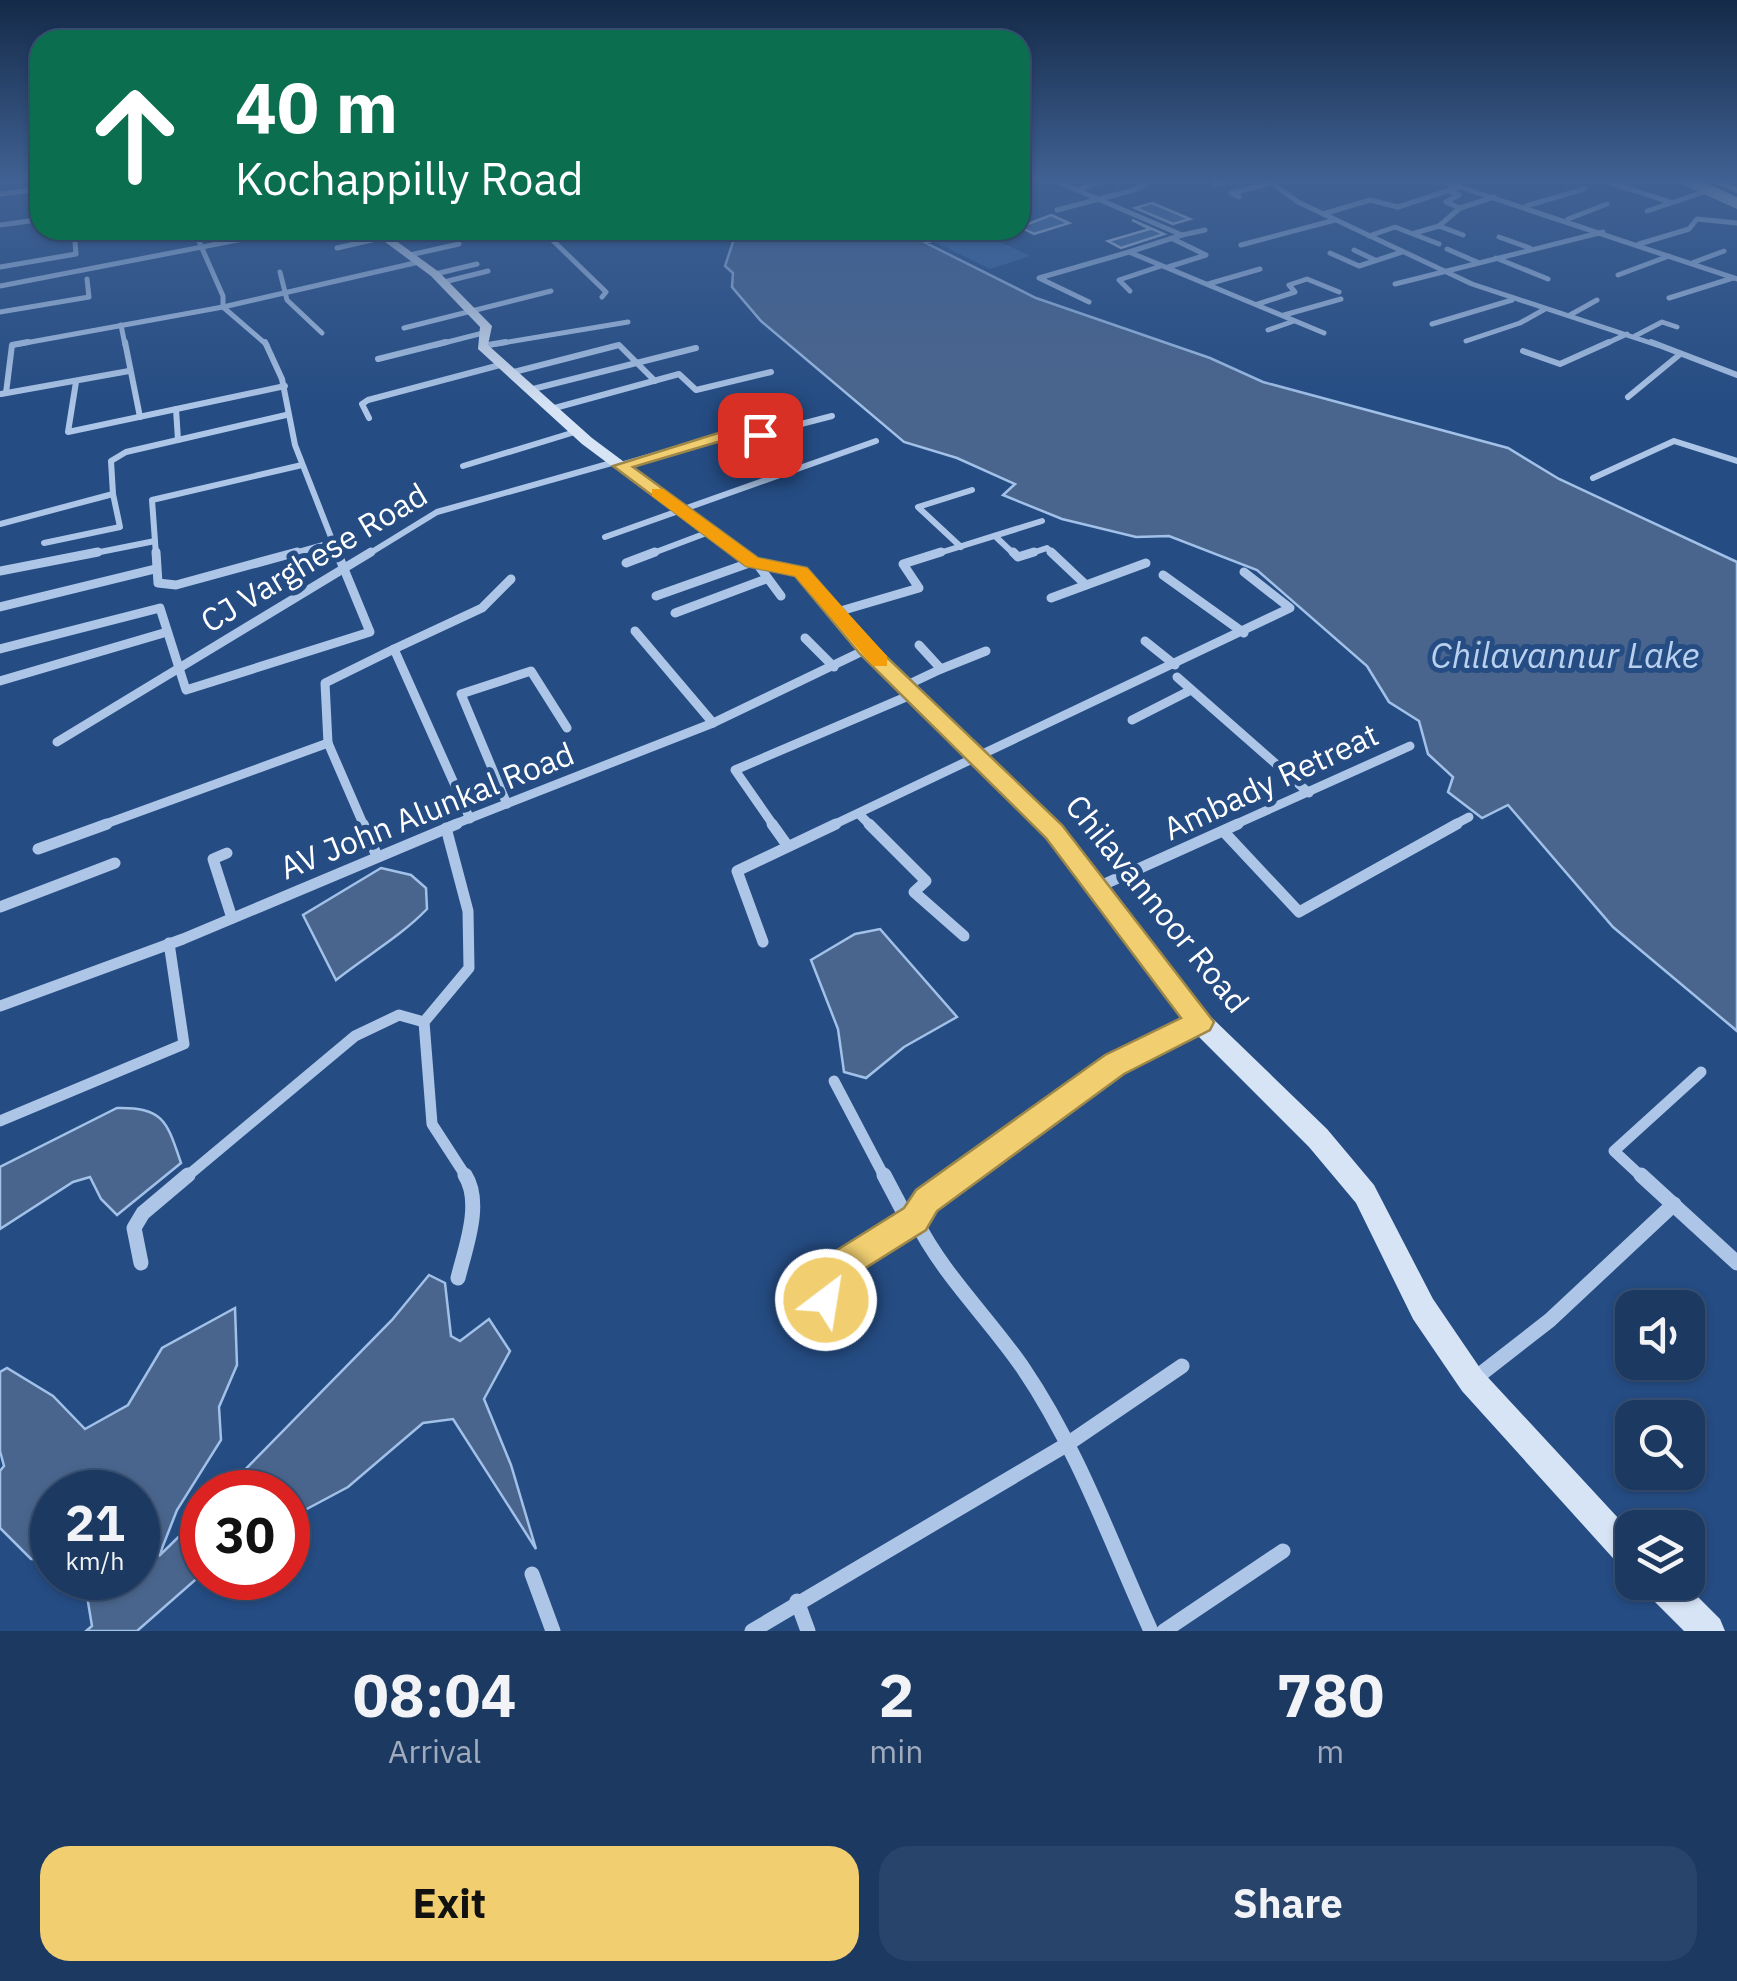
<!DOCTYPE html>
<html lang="en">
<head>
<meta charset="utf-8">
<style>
	body { margin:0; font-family:"IBM Plex Sans",sans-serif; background:#29446b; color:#f1f3f6; height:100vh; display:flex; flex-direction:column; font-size:38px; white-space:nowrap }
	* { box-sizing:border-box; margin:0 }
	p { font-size:32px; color:#a0acbe }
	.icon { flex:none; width:55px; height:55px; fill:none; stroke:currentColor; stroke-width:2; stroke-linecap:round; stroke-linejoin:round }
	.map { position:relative; height:1631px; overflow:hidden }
	.side { display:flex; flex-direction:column; background:#1c3962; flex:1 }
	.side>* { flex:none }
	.hud { position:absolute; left:30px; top:30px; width:1000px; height:210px; border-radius:30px; box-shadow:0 2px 8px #0004,0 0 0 2px #3a5377; background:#0b6e4f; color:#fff; overflow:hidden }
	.buttons { position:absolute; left:1615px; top:1290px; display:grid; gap:20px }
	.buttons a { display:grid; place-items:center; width:90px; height:90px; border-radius:20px; background:#1c3962; box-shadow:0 2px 8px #0004,0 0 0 2px #3a5377; font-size:50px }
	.speed { position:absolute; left:30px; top:1470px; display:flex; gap:20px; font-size:50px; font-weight:700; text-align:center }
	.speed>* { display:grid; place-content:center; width:130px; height:130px; border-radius:50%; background:#1c3962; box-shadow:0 2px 8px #0004,0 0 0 2px #3a5377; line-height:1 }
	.speed small { font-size:25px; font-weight:400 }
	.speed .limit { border:15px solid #d22; background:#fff; color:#111 }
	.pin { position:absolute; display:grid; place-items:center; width:85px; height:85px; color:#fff; margin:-42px; border-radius:20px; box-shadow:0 5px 15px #0006 }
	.me { position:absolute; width:110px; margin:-55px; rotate:31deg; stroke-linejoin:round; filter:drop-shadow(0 0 8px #0008) }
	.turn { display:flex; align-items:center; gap:35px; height:210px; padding:0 40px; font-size:45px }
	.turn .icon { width:130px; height:130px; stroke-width:2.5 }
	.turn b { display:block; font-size:70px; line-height:85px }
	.eta { display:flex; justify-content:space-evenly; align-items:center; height:170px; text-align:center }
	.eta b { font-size:60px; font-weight:700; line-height:70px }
	.action { display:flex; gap:20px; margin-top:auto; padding:20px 40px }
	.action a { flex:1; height:115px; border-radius:30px; background:#f1cf71; color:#111; font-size:40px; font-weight:700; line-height:115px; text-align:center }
	.action a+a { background:#29446b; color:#f1f3f6 }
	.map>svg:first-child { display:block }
	.green { fill:#3965a0 }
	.water { fill:#4a658d; stroke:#a1c1e8; stroke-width:2.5 }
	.building { fill:#4d75ab; stroke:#d1e1f6; stroke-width:2.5 }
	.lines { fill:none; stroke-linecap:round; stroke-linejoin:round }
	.street-far4 { stroke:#adc6e7; stroke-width:5 }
	.street-far3 { stroke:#adc6e7; stroke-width:6 }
	.street-far2 { stroke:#adc6e7; stroke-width:9 }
	.street-far1 { stroke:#adc6e7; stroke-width:11 }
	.street { stroke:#adc6e7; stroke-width:15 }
	.secondary { fill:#d7e4f6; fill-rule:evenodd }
	.highway { fill:#fff; fill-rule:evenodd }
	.route { fill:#f1cf71; stroke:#9d8749; stroke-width:2.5 }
	.slow { fill:#f59e0b }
	.labels { text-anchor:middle; stroke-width:10; stroke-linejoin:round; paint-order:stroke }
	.street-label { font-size:32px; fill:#fff; stroke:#254c83 }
	.water-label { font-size:35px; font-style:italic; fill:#b9d0ef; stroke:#254c83 }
</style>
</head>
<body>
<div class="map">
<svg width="1737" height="1631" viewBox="0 0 1737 1631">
	<rect width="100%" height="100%" fill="#254c83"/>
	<polygon class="green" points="975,230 1030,256 990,269 935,242"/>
	<g class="water">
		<polygon points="737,230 960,230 926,243 1036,298 1210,358 1263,382 1508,448 1559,479 1737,562 1737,1031 1613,927 1508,805 1482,818 1448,792 1453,777 1428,754 1419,721 1389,702 1367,666 1257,570 1169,536 1136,537 1062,519 1003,495 1015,484 957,458 904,442 761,321 732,287 733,273 725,266"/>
		<path d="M381,868L411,875L426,888L427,909C400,937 366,956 336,980L303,915Z"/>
		<polygon points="880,929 957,1017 904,1047 866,1078 844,1072 838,1029 811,960 855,934"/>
		<path d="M117,1108C164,1107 167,1122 181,1163L117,1215L101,1199L90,1177L73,1182L0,1229V1167Z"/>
		<polygon points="429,1275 445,1283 451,1336 460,1341 489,1319 510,1351 484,1399 511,1465 536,1549 453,1419 423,1423 348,1487 288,1519 288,1492 223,1492 392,1320"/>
		<polygon points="235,1308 237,1365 219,1407 221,1440 177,1510 159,1556 202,1514 202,1574 137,1631 86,1631 92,1626 84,1578 138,1578 138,1492 52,1492 52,1560 31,1559 0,1528 0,1471 4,1466 0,1451 0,1372 7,1368 53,1396 85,1429 128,1405 162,1348"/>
	</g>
	<g class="building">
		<polygon points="1152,203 1190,219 1173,224 1135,208"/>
		<polygon points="1051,215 1069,223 1034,234 1020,227"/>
		<polygon points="1132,220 1164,234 1121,248 1108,241 1150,229"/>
	</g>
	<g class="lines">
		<g class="street-far4">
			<polyline points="1056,181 1182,235 1129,252 1324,333"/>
			<polyline points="1269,181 1298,202 1472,284 1657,345"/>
			<polyline points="1442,181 1737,279"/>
			<polyline points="1611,183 1670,202"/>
			<polyline points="1214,184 1229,181"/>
			<polyline points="1079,189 1103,181"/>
			<polyline points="1449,191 1459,195 1446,202 1460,208 1494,197"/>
			<polyline points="0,194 40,189"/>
			<polyline points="1239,197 1231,193 1272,183"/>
			<polyline points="1526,206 1584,189"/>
			<polyline points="1057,210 1134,190 1151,181"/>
			<polyline points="1647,211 1704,192"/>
			<polyline points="1323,214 1370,200 1398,207 1459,187"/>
			<polyline points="1568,219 1607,204"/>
			<polyline points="0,225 37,220 40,213"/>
			<polyline points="1439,226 1463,235"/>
			<polyline points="194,230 223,296 223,307 267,345"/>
			<polyline points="542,230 606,292 602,297"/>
			<polyline points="1415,233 1439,226 1460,208"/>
			<polyline points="381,234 398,230"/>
			<polyline points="1182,235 1205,230"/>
			<polyline points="75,236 112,230"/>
			<polyline points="1369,236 1395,227 1439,244"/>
			<polyline points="1499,237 1530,248"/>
			<polyline points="1639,244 1689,229 1697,219 1737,223"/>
			<polyline points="1241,245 1335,220"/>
			<polyline points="337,248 385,237"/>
			<polyline points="1447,249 1477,262"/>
			<polyline points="1354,250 1375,260"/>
			<polyline points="1330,253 1359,266 1402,252"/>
			<polyline points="410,255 459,244"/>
			<polyline points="1496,258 1548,279"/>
			<polyline points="1692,263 1724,251"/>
			<polyline points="0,267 76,254 74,230"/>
			<polyline points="1168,267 1206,255 1171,238"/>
			<polyline points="280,272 287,300 322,333"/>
			<polyline points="435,274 477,264"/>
			<polyline points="1618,275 1669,256"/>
			<polyline points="444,282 488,271"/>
			<polyline points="1208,284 1260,269"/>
			<polyline points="1395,284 1603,232"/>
			<polyline points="0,286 290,230"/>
			<polyline points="1130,291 1119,280 1161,266"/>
			<polyline points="1669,298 1733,278"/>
			<polyline points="1089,302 1039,278 1129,252"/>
			<polyline points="1258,304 1295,292 1289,285 1307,279 1339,292"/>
			<polyline points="0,312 89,297 87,279"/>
			<polyline points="1284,315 1341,299"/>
			<polyline points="1570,315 1597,300"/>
			<polyline points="1432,324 1512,300"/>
			<polyline points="121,325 125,345"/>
			<polyline points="404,328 551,291"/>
			<polyline points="1268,330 1294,321"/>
			<polyline points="1635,336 1662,322 1677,327"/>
			<polyline points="1466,341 1520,323 1545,309"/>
			<polyline points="14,345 223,307 419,262"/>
			<polyline points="436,345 483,333"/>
			<polyline points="490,345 628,322"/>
			<polyline points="1603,345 1627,334"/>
		</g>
		<g class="street-far3">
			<polyline points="125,342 140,417"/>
			<polyline points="265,342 282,379 295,445 338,555"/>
			<polyline points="1651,342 1737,375"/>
			<polyline points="482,346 506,342"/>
			<polyline points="1523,351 1560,364 1609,342"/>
			<polyline points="378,359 446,342"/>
			<polyline points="510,373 619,345 655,381"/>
			<polyline points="76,382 68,432 285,386"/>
			<polyline points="529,390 696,348"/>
			<polyline points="6,393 12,345 28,342"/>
			<polyline points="1,394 129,371"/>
			<polyline points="1628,397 1679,355"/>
			<polyline points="176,409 178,440"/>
			<polyline points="551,409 679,374 696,390 771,372"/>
			<polyline points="369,418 362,404 368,400 500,365"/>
			<polyline points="621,465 731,433 759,435 832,416"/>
			<polyline points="463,466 578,431"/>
			<polyline points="1593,478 1674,441 1737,461"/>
			<polyline points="0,524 113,494 111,461 126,452 286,415"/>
			<polyline points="995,536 1015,555"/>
			<polyline points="605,537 876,441"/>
			<polyline points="44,543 120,527 113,494"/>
			<polyline points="961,547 918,507 972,490"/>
			<polyline points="85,555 155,541"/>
			<polyline points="156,555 152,500 302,465"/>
			<polyline points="288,555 334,542"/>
			<polyline points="367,555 437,512 615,462"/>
			<polyline points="648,555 709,532"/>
			<polyline points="933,555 1042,521"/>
			<polyline points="1026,555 1047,548 1054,555"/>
		</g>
		<g class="street-far2">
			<polyline points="156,552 158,583 176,585 297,552"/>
			<polyline points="1013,552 1018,557 1034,552"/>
			<polyline points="1051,552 1086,585"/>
			<polyline points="626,563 655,552"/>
			<polyline points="758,565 781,596"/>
			<polyline points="0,571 98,552"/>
			<polyline points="1163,575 1244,633"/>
			<polyline points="656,596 752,562"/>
			<polyline points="1051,598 1146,563"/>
			<polyline points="0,607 155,569"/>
			<polyline points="837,612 919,588 903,564 941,552"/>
			<polyline points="675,613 766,579"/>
			<polyline points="635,631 713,723"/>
			<polyline points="805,638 834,667"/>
			<polyline points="1145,641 1175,665"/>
			<polyline points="0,649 160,608 186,690 370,632 337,552"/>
			<polyline points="941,669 986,651"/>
			<polyline points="1177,677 1309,793"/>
			<polyline points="0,681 167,632"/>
			<polyline points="905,686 941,669 919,645"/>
			<polyline points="1132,720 1191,690"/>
			<polyline points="57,742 371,552"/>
			<polyline points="328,743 325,683 394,649"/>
			<polyline points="507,804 461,694 531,671 567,728"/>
			<polyline points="859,814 871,826"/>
			<polyline points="470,819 394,649 482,608 511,579"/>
			<polyline points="100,826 328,743 364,826"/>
			<polyline points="450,826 713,723 867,649"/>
			<polyline points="774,826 735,770 913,694"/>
			<polyline points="831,826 1290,608 1244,572"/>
			<polyline points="1232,826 1410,746"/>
			<polyline points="1452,826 1469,817"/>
		</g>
		<g class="street-far1">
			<polyline points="363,824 377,856"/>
			<polyline points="772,824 787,845"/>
			<polyline points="869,824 926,881 914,892 964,936"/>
			<polyline points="446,828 468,911 469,968 424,1022 432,1124 467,1178"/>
			<polyline points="1225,833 1299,912 1457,824"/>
			<polyline points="38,849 107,824"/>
			<polyline points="227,853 213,859 232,918"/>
			<polyline points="1098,887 1238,824"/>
			<polyline points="0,907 115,863"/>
			<polyline points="763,942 737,871 836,824"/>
			<polyline points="0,1006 183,939 457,824"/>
			<polyline points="834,1081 885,1178"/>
			<polyline points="0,1121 184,1044 169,943"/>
			<polyline points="185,1178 355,1036 399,1015 424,1022"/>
			<polyline points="959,1178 1115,1064 1199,1022"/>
			<polyline points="1643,1178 1614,1151 1701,1072"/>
		</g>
		<g class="street">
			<path d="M962,1175L927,1201L915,1219C943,1275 988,1317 1023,1368C1078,1449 1111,1543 1151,1631"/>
			<polyline points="1641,1175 1737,1263"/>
			<polyline points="141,1263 134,1228 143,1213 188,1175"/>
			<path d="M458,1278C465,1249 483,1203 465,1175"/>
			<polyline points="826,1300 840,1266 915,1219 903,1211 884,1175"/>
			<polyline points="1473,1380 1550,1320 1674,1204"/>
			<polyline points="532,1574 553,1631"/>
			<polyline points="797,1601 808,1631"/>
			<polyline points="752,1631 1066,1445 1182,1366"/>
			<polyline points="1164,1631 1283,1551"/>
		</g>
		<g class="secondary">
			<polygon points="1675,181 1688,181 1737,202 1737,209"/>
			<polygon points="1710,181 1723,181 1737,187 1737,193"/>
			<polygon points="369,230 381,230 439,272 492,326 488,345 592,438 714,529 757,558 807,569 873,645 1061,826 1208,1014 1327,1129 1374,1185 1433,1299 1482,1371 1632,1533 1632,1572 1621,1567 1462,1391 1413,1319 1356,1203 1309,1147 1192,1030 1047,838 861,653 796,576 746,565 704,535 582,444 478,349 480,327 431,276"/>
			<polygon points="1643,1582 1683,1582 1720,1619 1725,1631 1684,1631 1647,1594"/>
		</g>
		<polygon class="highway" points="1686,181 1702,181 1737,197 1737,205"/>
	</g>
	<linearGradient id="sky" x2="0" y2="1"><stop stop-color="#142a48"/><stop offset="0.44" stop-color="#406193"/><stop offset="1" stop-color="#406193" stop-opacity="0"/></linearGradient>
	<rect width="1737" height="409" fill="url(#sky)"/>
	<polygon class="route" points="731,429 767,435 760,440 731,438 633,467 758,558 807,568 874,645 1062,825 1214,1022 1210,1030 1124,1074 937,1211 926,1230 851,1277 838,1311 826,1316 815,1311 810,1300 829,1255 904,1208 916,1190 1105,1055 1181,1018 1046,838 860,654 795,576 746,566 613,466"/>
	<polygon class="slow" points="652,489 663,489 758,558 807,568 887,656 887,666 873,666 795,576 746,566 652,496"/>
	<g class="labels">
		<g class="street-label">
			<text transform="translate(314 558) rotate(-31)" y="11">CJ Varghese Road</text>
			<text transform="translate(1271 782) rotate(-25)" y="11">Ambady Retreat</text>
			<text transform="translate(427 811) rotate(-22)" y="11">AV John Alunkal Road</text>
			<text transform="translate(1157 904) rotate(51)" y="11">Chilavannoor Road</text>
		</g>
		<g class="water-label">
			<text x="1565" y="668">Chilavannur Lake</text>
		</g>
	</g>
</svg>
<div class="buttons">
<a><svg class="icon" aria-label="sound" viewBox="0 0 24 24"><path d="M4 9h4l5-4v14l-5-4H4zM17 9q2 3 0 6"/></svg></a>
<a><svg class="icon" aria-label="search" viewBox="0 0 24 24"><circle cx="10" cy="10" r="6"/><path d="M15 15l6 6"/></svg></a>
<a><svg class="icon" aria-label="layers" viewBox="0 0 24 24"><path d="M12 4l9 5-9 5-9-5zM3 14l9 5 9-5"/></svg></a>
</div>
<div class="speed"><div>21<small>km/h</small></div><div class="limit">30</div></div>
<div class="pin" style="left:760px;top:435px;background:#d93025"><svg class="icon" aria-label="arrive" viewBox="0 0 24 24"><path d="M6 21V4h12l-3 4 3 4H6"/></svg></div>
<svg class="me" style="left:826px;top:1300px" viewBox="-20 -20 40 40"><circle r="17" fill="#f1cf71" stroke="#fff" stroke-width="3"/><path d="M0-11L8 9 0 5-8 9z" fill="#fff"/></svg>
<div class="hud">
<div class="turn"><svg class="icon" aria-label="ahead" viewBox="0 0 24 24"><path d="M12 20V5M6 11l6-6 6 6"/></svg><div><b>40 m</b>Kochappilly Road</div></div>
</div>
</div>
<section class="side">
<div class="eta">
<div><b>08:04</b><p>Arrival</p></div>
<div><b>2</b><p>min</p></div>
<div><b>780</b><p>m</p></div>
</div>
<div class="action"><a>Exit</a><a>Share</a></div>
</section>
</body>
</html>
